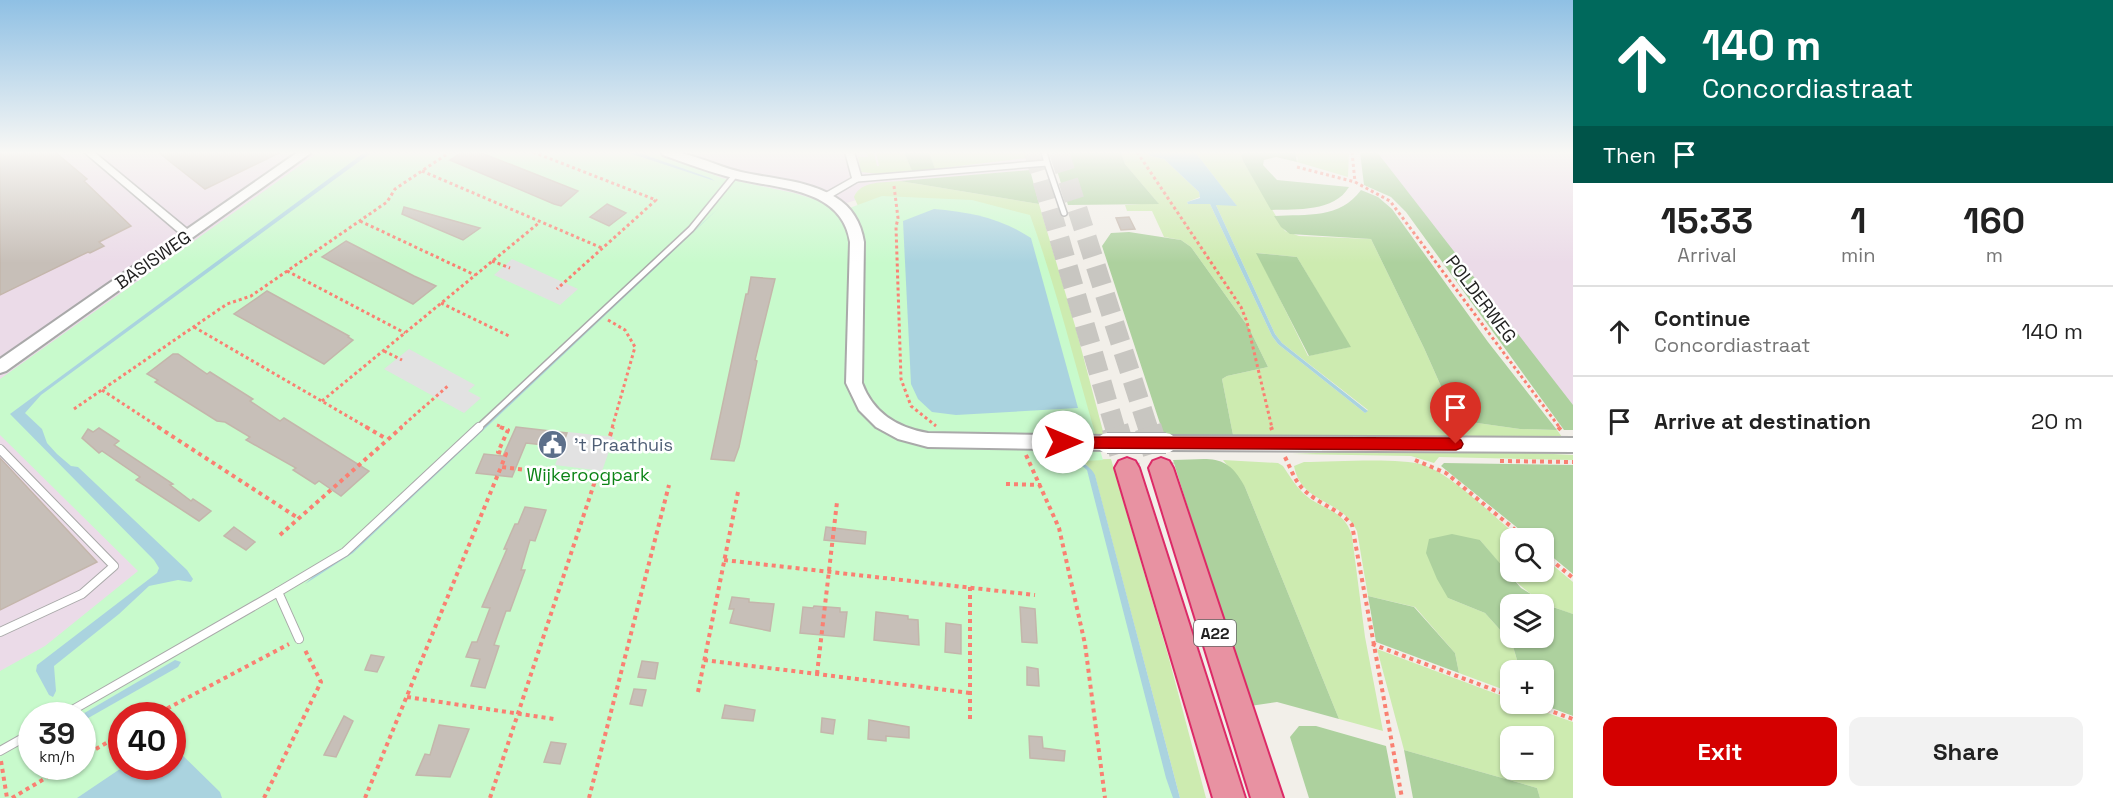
<!DOCTYPE html>
<html lang="en">
<head>
<meta charset="utf-8">
<style>
	body { margin:0; font-family:"Space Grotesk",sans-serif; background:#f2f2f2; color:#222; height:100vh; display:flex; flex-direction:column; font-size:22px; white-space:nowrap }
	* { box-sizing:border-box; margin:0 }
	p { font-size:20px; color:#767676 }
	.icon { flex:none; width:33px; height:33px; fill:none; stroke:currentColor; stroke-width:2; stroke-linecap:round; stroke-linejoin:round }
	.map { position:relative; flex:1; overflow:hidden }
	.panel { display:flex; flex-direction:column; background:#fff; width:540px }
	.panel>* { flex:none }
	.hud { background:#00695c; color:#fff; overflow:hidden }
	.fabs { position:absolute; left:1500px; top:528px; display:grid; gap:12px }
	.fabs a { display:grid; place-items:center; width:54px; height:54px; border-radius:12px; background:#fff; box-shadow:0 2px 4px #0004; font-size:30px }
	.speed { position:absolute; left:18px; top:702px; display:flex; gap:12px; font-size:30px; font-weight:700; text-align:center }
	.speed>* { display:grid; place-content:center; width:78px; height:78px; border-radius:50%; background:#fff; box-shadow:0 2px 4px #0004; line-height:1 }
	.speed small { font-size:15px; font-weight:400 }
	.speed .limit { border:9px solid #d22; background:#fff; color:#111 }
	.pin { position:absolute; display:grid; place-items:center; width:51px; height:51px; color:#fff; margin:-62px -26px; border-radius:50% 50% 50% 0; rotate:-45deg; box-shadow:0 0 6px #0007 }
	.pin .icon { rotate:45deg }
	.me { position:absolute; width:66px; margin:-33px; rotate:90deg; stroke-linejoin:round; filter:drop-shadow(0 0 4px #0008) }
	.turn { display:flex; align-items:center; gap:21px; height:126px; padding:0 30px; font-size:27px }
	.turn .icon { width:78px; height:78px; stroke-width:2.5 }
	.turn b { display:block; font-size:42px; line-height:51px }
	.then { display:flex; align-items:center; height:57px; padding:0 30px; background:#0003; gap:12px; font-size:22px }
	.eta { display:flex; justify-content:space-evenly; align-items:center; height:102px; text-align:center }
	.eta b { font-size:36px; font-weight:600; line-height:42px }
	.cta { display:flex; gap:12px; margin-top:auto; padding:12px 30px }
	.cta a { flex:1; height:69px; border-radius:12px; background:#d40000; color:#fff; font-size:24px; font-weight:600; line-height:69px; text-align:center }
	.cta a+a { background:#f2f2f2; color:#222 }
	ul { padding:0; list-style:none }
	li { display:flex; align-items:center; gap:18px; height:90px; padding:0 30px; border-top:2px solid #e0e0e0 }
	li div { flex:1 }
	li b { display:block; font-size:22px }
	li em { font-style:normal }
	main { display:flex; flex:1; min-height:0 }
	.map>svg:first-child { display:block }
	.industrial { fill:#ebdbe8 }
	.grass { fill:#cdebb0; fill-rule:evenodd }
	.forest { fill:#add19e; fill-rule:evenodd }
	.park { fill:#c8facc; fill-rule:evenodd }
	.parking { fill:#e2e2e2 }
	.water { fill:#aad3df }
	.building { fill:#c7bfb8; stroke:#c4b6ab; stroke-width:1.5 }
	.lines { fill:none; stroke-linecap:round; stroke-linejoin:round }
	.motorway-tunnel-far1 { stroke:#c8c6c1; stroke-width:20; stroke-dasharray:20 10; stroke-linecap:butt }
	.motorway-tunnel { stroke:#c8c6c1; stroke-width:27; stroke-dasharray:27 14; stroke-linecap:butt }
	.service-far1-casing { stroke:#a9a9a9; stroke-width:8 }
	.service-casing { stroke:#a9a9a9; stroke-width:10 }
	.minor-casing { stroke:#a9a9a9; stroke-width:3 }
	.tertiary-casing { stroke:#a9a9a9; stroke-width:4 }
	.motorway-casing { stroke:#dc2a67; stroke-width:4 }
	.path-far1 { stroke:#fa8072; stroke-width:3; stroke-dasharray:3 3; stroke-linecap:butt }
	.path { stroke:#fa8072; stroke-width:4; stroke-dasharray:4 4; stroke-linecap:butt }
	.service-far1 { stroke:#fff; stroke-width:5 }
	.service { stroke:#fff; stroke-width:8 }
	.minor { fill:#fff; fill-rule:evenodd }
	.tertiary { fill:#fff; fill-rule:evenodd }
	.motorway { fill:#e892a2; fill-rule:evenodd }
	.tertiary-bridge-casing { stroke:#a9a9a9; stroke-width:22; stroke-linecap:butt }
	.tertiary-bridge { stroke:#fff; stroke-width:20 }
	.route { fill:#d40000; stroke:#8a0000; stroke-width:1.5 }
	.labels { text-anchor:middle; stroke-width:5; stroke-linejoin:round; paint-order:stroke }
	.shield { fill:#fff; stroke:#646464; stroke-width:1.5 }
	.shield-label { font-size:16px; font-weight:bold; fill:#222 }
	.street-label { font-size:18px; fill:#222; stroke:#fff }
	.service-label { font-size:18px; fill:#4e5e75; stroke:#fff; text-anchor:start }
	.park-label { font-size:18px; fill:#0c8416; stroke:#fff }
</style>
</head>
<body>
<main>
<div class="map">
<svg width="1573" height="798" viewBox="0 0 1573 798">
	<rect width="100%" height="100%" fill="#f2efe9"/>
	<g class="industrial">
		<polygon points="0,152 347,152 0,415"/>
		<polygon points="638,152 1025,152 1030,170 920,180 821,211"/>
		<polygon points="1371,152 1573,152 1573,419"/>
		<polygon points="0,417 148,571 0,691"/>
	</g>
	<g class="grass">
		<polygon points="867,152 874,152 877,166 879,166 876,152 904,152 912,171 879,174 861,172 858,157 868,157"/>
		<polygon points="929,152 1039,152 1027,158 935,169"/>
		<path d="M1121,152H1147L1150,156L1164,159L1199,192L1200,197L1187,202L1188,204H1210L1272,336L1278,344L1365,413L1368,410L1282,343L1275,334L1216,205H1236L1195,152H1244L1241,156L1243,161L1285,231L1299,236L1371,239L1424,348L1456,420L1520,429L1557,430L1562,437L1233,435L1222,379L1227,376L1268,367L1249,328L1191,247L1181,240L1164,237L1152,211H1127L1125,205L1158,203L1125,164ZM1257,253L1297,257L1350,347L1308,356Z"/>
		<polygon points="1290,152 1349,152 1348,177 1297,162 1298,158"/>
		<path d="M900,181L1039,204L1076,329L1104,435H1083L858,206L854,197C861,180 884,183 900,181Z"/>
		<polygon points="1363,451 1514,452 1573,455 1573,460 1439,457 1434,463 1411,456 1292,454"/>
		<polygon points="1111,459 1168,655 1206,798 1180,798 1095,476 1086,464 1075,460"/>
		<path d="M1223,460L1278,463L1283,466C1289,475 1295,485 1303,493C1321,510 1345,509 1352,536L1365,637L1383,731L1339,719L1245,487Z"/>
		<path d="M1304,462C1334,462 1398,457 1424,465C1454,476 1495,518 1520,538H1510V572H1544V558L1573,582V614C1526,600 1510,576 1480,540L1448,598L1485,613L1512,643L1520,670H1510V692L1459,673L1455,653L1415,607L1368,596L1357,531C1341,498 1301,504 1294,466Z"/>
		<path d="M1377,649L1510,699V704H1522L1573,722V798H1540L1537,788L1404,750ZM1510,736H1544V770H1510Z"/>
	</g>
	<g class="forest">
		<polygon points="904,152 929,152 935,169 912,171"/>
		<polygon points="1051,152 1121,152 1125,164 1159,204 1068,205"/>
		<path d="M1244,152L1295,153L1297,162L1276,157L1264,160L1263,165L1277,180L1349,187C1334,212 1297,209 1271,210L1243,161L1241,156Z"/>
		<polygon points="1360,152 1377,152 1573,405 1573,430 1564,430 1406,212 1391,197 1364,185"/>
		<polygon points="1030,170 1039,204 900,181"/>
		<path d="M1361,190L1378,197L1392,209L1488,342L1557,430L1520,429L1456,420L1424,348L1371,239L1290,234L1281,227L1274,216C1307,214 1340,219 1361,190Z"/>
		<polygon points="1129,232 1181,240 1191,247 1249,328 1268,367 1227,376 1222,379 1233,435 1164,436 1102,246 1111,233"/>
		<polygon points="1256,253 1297,257 1351,347 1309,356"/>
		<path d="M1173,460C1209,460 1226,451 1245,487L1339,719L1277,702L1250,706Z"/>
		<polygon points="1444,463 1573,465 1573,574 1544,550 1544,538 1530,538 1441,466"/>
		<path d="M1452,534L1480,540L1521,588L1550,606L1573,614V716L1541,704H1544V670H1520L1512,643L1485,613L1448,598L1437,579L1426,553L1429,539ZM1510,604H1544V638H1510Z"/>
		<polygon points="1368,596 1414,607 1455,653 1459,673 1376,642"/>
		<polygon points="1299,726 1316,726 1386,746 1396,798 1309,798 1290,737"/>
		<polygon points="1404,750 1537,788 1540,798 1413,798"/>
	</g>
	<path class="park" d="M319,152H654L722,178L794,193L824,202L836,213L882,196L972,200L1030,215C1059,295 1078,378 1103,460L1085,461L1177,798H0V671L45,646L138,571L0,435V379ZM32,716H82V766H32ZM122,716H172V766H122Z"/>
	<g class="parking">
		<polygon points="512,259 578,289 560,305 494,275"/>
		<polygon points="409,349 475,385 468,391 481,398 464,413 384,369"/>
		<polygon points="568,432 614,437 602,471 555,465"/>
	</g>
	<g class="water">
		<polygon points="365,152 372,152 41,395 25,413 42,429 47,443 57,454 71,466 78,467 187,570 193,579 191,582 178,580 149,586 119,614 54,666 56,691 53,697 49,695 36,671 37,665 157,573 159,568 154,560 10,414"/>
		<polygon points="626,152 637,152 710,178 715,181"/>
		<polygon points="1147,152 1195,152 1237,206 1216,205 1275,334 1282,343 1368,411 1365,413 1278,344 1272,336 1210,204 1188,204 1187,202 1200,198 1199,192 1164,159 1150,156"/>
		<polygon points="719,208 353,553 305,584"/>
		<path d="M934,209C969,212 1001,218 1031,238L1078,408L956,415L932,412L918,399L911,384L903,221Z"/>
		<path d="M1058,460C1074,461 1087,460 1095,475L1180,798H1173L1166,778L1087,470L1081,465L1059,463Z"/>
		<polygon points="175,660 181,662 178,667 83,721 81,715"/>
		<polygon points="173,746 220,792 222,798 77,798 123,767 172,766"/>
	</g>
	<g class="building">
		<polygon points="0,152 55,152 87,179 84,181 131,226 99,242 104,246 90,253 88,252 0,295"/>
		<polygon points="158,152 281,152 205,189"/>
		<polygon points="462,152 479,152 578,191 561,206 554,204 450,160"/>
		<polygon points="607,204 626,213 609,226 590,217"/>
		<polygon points="404,207 480,228 463,240 402,214"/>
		<polygon points="1129,217 1135,229 1121,230 1116,218"/>
		<polygon points="346,241 414,276 436,286 413,304 322,257"/>
		<polygon points="751,277 775,279 755,360 757,361 739,447 734,461 711,459 746,294 748,294"/>
		<polygon points="267,291 349,336 348,337 353,340 324,364 234,314"/>
		<polygon points="173,354 178,354 207,374 210,372 253,399 250,401 280,421 284,418 369,471 341,496 319,481 315,484 293,470 296,468 246,440 250,437 225,422 217,421 155,382 158,380 147,374"/>
		<polygon points="516,427 567,433 562,447 526,443 512,477 476,473 484,454 503,456"/>
		<polygon points="99,428 119,441 114,445 173,484 170,485 191,501 193,499 211,511 199,521 136,480 140,477 102,451 99,453 82,438 88,429 93,432"/>
		<polygon points="0,458 97,562 0,610"/>
		<polygon points="525,507 546,510 535,541 530,540 521,570 525,570 510,611 506,611 494,645 499,646 485,688 471,686 480,659 466,657 472,642 477,642 490,608 482,607 507,549 504,549 515,524 518,524"/>
		<polygon points="234,527 255,542 246,550 224,536"/>
		<polygon points="826,527 866,532 865,544 824,540"/>
		<polygon points="732,597 749,599 749,602 774,604 770,631 730,623 734,609 729,609"/>
		<polygon points="814,606 840,608 840,612 847,612 844,637 800,633 803,607 813,608"/>
		<polygon points="1020,607 1035,609 1037,643 1022,642"/>
		<polygon points="876,612 908,616 908,619 918,620 919,645 874,640"/>
		<polygon points="946,623 961,625 961,654 945,652"/>
		<polygon points="371,655 384,657 377,672 365,670"/>
		<polygon points="642,661 658,663 655,679 638,677"/>
		<polygon points="1027,667 1038,669 1039,686 1027,685"/>
		<polygon points="634,689 646,690 642,706 630,704"/>
		<polygon points="725,705 755,710 753,721 722,718"/>
		<polygon points="344,716 353,721 336,757 324,755"/>
		<polygon points="822,718 835,720 833,734 821,732"/>
		<polygon points="869,720 909,727 909,738 886,736 886,741 868,739"/>
		<polygon points="439,725 469,729 450,777 416,775 425,754 430,755"/>
		<polygon points="1029,736 1042,737 1043,748 1065,751 1064,761 1030,758"/>
		<polygon points="551,742 566,744 560,764 544,762"/>
	</g>
	<g class="lines">
		<g class="motorway-tunnel-far1">
			<polyline points="1034,152 1115,428"/>
			<polyline points="1059,152 1148,428"/>
		</g>
		<g class="motorway-tunnel">
			<polyline points="1115,427 1127,468"/>
			<polyline points="1148,427 1161,468"/>
		</g>
		<defs>
			<g id="service-far1">
				<polyline points="1047,163 1064,213"/>
				<polyline points="857,179 1047,163 1044,152"/>
				<polyline points="478,428 691,229 735,175"/>
			</g>
			<g id="service">
				<polyline points="0,449 114,566 82,594 0,632"/>
				<polyline points="299,639 278,592 345,552 479,427"/>
				<polyline points="62,716 278,592"/>
				<polyline points="0,751 32,733"/>
			</g>
			<g id="minor">
				<polygon points="84,152 94,152 192,233 192,237 184,237"/>
				<polygon points="845,152 854,152 862,179 828,199 822,199 822,195 852,178"/>
			</g>
			<g id="tertiary">
				<polygon points="298,152 312,152 6,371 0,373 0,359"/>
				<path d="M661,152C689,150 714,166 741,172C771,179 808,180 835,197C852,207 861,223 864,242L862,383C873,413 898,428 928,433L1107,436L1113,438L1116,443L1113,448L1107,450L928,447L898,439L876,427L859,410L846,383L850,242C842,187 776,189 733,178C709,172 686,163 663,155Z"/>
				<polygon points="1166,436 1573,438 1573,452 1166,450 1160,448 1157,443 1160,438"/>
			</g>
			<g id="motorway">
				<polygon points="1127,458 1135,461 1139,468 1245,798 1213,798 1115,468 1119,461"/>
				<polygon points="1161,458 1169,461 1173,468 1283,798 1251,798 1149,468 1153,461"/>
			</g>
		</defs>
		<use href="#service-far1" class="service-far1-casing"/>
		<use href="#service" class="service-casing"/>
		<use href="#minor" class="minor-casing"/>
		<use href="#tertiary" class="tertiary-casing"/>
		<use href="#motorway" class="motorway-casing"/>
		<g class="path-far1">
			<polyline points="533,152 656,200 557,289"/>
			<polyline points="1137,152 1241,307 1247,322 1272,428"/>
			<polyline points="1352,152 1355,182"/>
			<polyline points="1297,167 1355,182 1390,201 1560,428"/>
			<polyline points="422,171 602,248"/>
			<polyline points="894,186 898,218 896,227 901,379 911,406 936,426"/>
			<polyline points="360,221 475,275"/>
			<polyline points="492,261 510,268"/>
			<polyline points="287,271 405,333"/>
			<polyline points="441,303 511,337"/>
			<polyline points="608,320 625,330 635,347 612,428"/>
			<polyline points="194,327 368,428"/>
			<polyline points="384,351 402,360"/>
			<polyline points="102,390 160,428"/>
			<polyline points="322,401 540,222"/>
			<polyline points="74,409 227,304 251,296 387,202 395,189 450,152"/>
			<polyline points="497,425 504,428"/>
			<polyline points="400,428 449,385"/>
		</g>
		<g class="path">
			<polyline points="158,427 298,518"/>
			<polyline points="366,427 387,439"/>
			<polyline points="500,427 508,430 498,452 506,454 501,467 560,474"/>
			<polyline points="1271,427 1272,430"/>
			<polyline points="1558,427 1561,430"/>
			<polyline points="610,436 613,427"/>
			<polyline points="1026,455 1059,528 1085,644 1105,798"/>
			<path d="M1285,457C1291,469 1295,482 1305,491C1319,504 1339,509 1352,525L1402,798"/>
			<polyline points="1415,460 1446,473 1525,538"/>
			<polyline points="1500,461 1573,462"/>
			<polyline points="1006,484 1041,485"/>
			<polyline points="280,535 402,427"/>
			<polyline points="1544,554 1573,578"/>
			<polyline points="724,560 1035,595"/>
			<polyline points="970,587 970,722"/>
			<polyline points="1372,644 1510,696"/>
			<polyline points="704,660 970,693"/>
			<polyline points="817,674 837,502"/>
			<polyline points="698,692 738,492"/>
			<polyline points="407,697 554,719"/>
			<polyline points="1531,704 1573,719"/>
			<polyline points="153,716 289,644"/>
			<polyline points="82,757 122,734"/>
			<polyline points="1,761 7,798"/>
			<polyline points="12,798 66,766"/>
			<polyline points="264,798 321,682 304,648"/>
			<polyline points="365,798 501,467"/>
			<polyline points="490,798 596,478"/>
			<polyline points="589,798 669,485"/>
		</g>
		<use href="#service-far1" class="service-far1"/>
		<use href="#service" class="service"/>
		<use href="#minor" class="minor"/>
		<use href="#tertiary" class="tertiary"/>
		<use href="#motorway" class="motorway"/>
		<defs>
			<polyline id="tertiary-bridge" points="1107,443 1166,443"/>
		</defs>
		<use href="#tertiary-bridge" class="tertiary-bridge-casing"/>
		<use href="#tertiary-bridge" class="tertiary-bridge"/>
	</g>
	<linearGradient id="sky" x2="0" y2="1"><stop stop-color="#8fc0e4"/><stop offset="0.58" stop-color="#f9f8f5"/><stop offset="1" stop-color="#f9f8f5" stop-opacity="0"/></linearGradient>
	<rect width="1573" height="263" fill="url(#sky)"/>
	<polygon class="route" points="1063,437 1456,438 1461,440 1463,444 1461,448 1456,450 1063,448 1058,447 1056,442 1058,438"/>
	<defs>
		<symbol id="civic-disc" viewBox="-11 -11 22 22"><circle r="9.5" fill="#5c6f8a" stroke="#fff"/><path d="M-.6-6.5H3V-4.5H.6V-3L4-1V1h2V6H-6V1h2V-1L-.6-3ZM-1.2 2.5V6h2.4V2.5Z" fill="#fff"/></symbol>
	</defs>
	<g fill-rule="evenodd">
		<use href="#civic-disc" x="536" y="428" width="33" height="33"/>
	</g>
	<g class="labels">
		<rect class="shield" x="1194" y="620" width="42" height="26" rx="4.5"/>
		<g class="shield-label">
			<text x="1215" y="639">A22</text>
		</g>
		<g class="street-label">
			<text transform="translate(153 260) rotate(-35)" y="6">BASISWEG</text>
			<text transform="translate(1481 299) rotate(53)" y="6">POLDERWEG</text>
		</g>
		<g class="service-label">
			<text x="574" y="451">'t Praathuis</text>
		</g>
		<g class="park-label">
			<text x="588" y="481">Wijkeroogpark</text>
		</g>
	</g>
</svg>
<div class="fabs">
<a><svg class="icon" aria-label="search" viewBox="0 0 24 24"><circle cx="10" cy="10" r="6"/><path d="M15 15l6 6"/></svg></a>
<a><svg class="icon" aria-label="layers" viewBox="0 0 24 24"><path d="M12 4l9 5-9 5-9-5zM3 14l9 5 9-5"/></svg></a>
<a>+</a>
<a>−</a>
</div>
<div class="speed"><div>39<small>km/h</small></div><div class="limit">40</div></div>
<div class="pin" style="left:1456px;top:444px;background:#d93025"><svg class="icon" aria-label="arrive" viewBox="0 0 24 24"><path d="M6 21V4h12l-3 4 3 4H6"/></svg></div>
<svg class="me" style="left:1063px;top:442px" viewBox="-20 -20 40 40"><circle r="19" fill="#fff"/><path d="M0-13L10 11 0 6-10 11z" fill="#d40000"/></svg>
</div>
<section class="panel">
<div class="hud">
<div class="turn"><svg class="icon" aria-label="ahead" viewBox="0 0 24 24"><path d="M12 20V5M6 11l6-6 6 6"/></svg><div><b>140 m</b>Concordiastraat</div></div>
<div class="then">Then<svg class="icon" aria-label="arrive" viewBox="0 0 24 24"><path d="M6 21V4h12l-3 4 3 4H6"/></svg></div>
</div>
<div class="eta">
<div><b>15:33</b><p>Arrival</p></div>
<div><b>1</b><p>min</p></div>
<div><b>160</b><p>m</p></div>
</div>
<ul>
<li><svg class="icon" aria-label="ahead" viewBox="0 0 24 24"><path d="M12 20V5M6 11l6-6 6 6"/></svg><div><b>Continue</b><p>Concordiastraat</p></div><em>140 m</em></li>
<li><svg class="icon" aria-label="arrive" viewBox="0 0 24 24"><path d="M6 21V4h12l-3 4 3 4H6"/></svg><div><b>Arrive at destination</b></div><em>20 m</em></li>
</ul>
<div class="cta"><a>Exit</a><a>Share</a></div>
</section>
</main>
</body>
</html>
